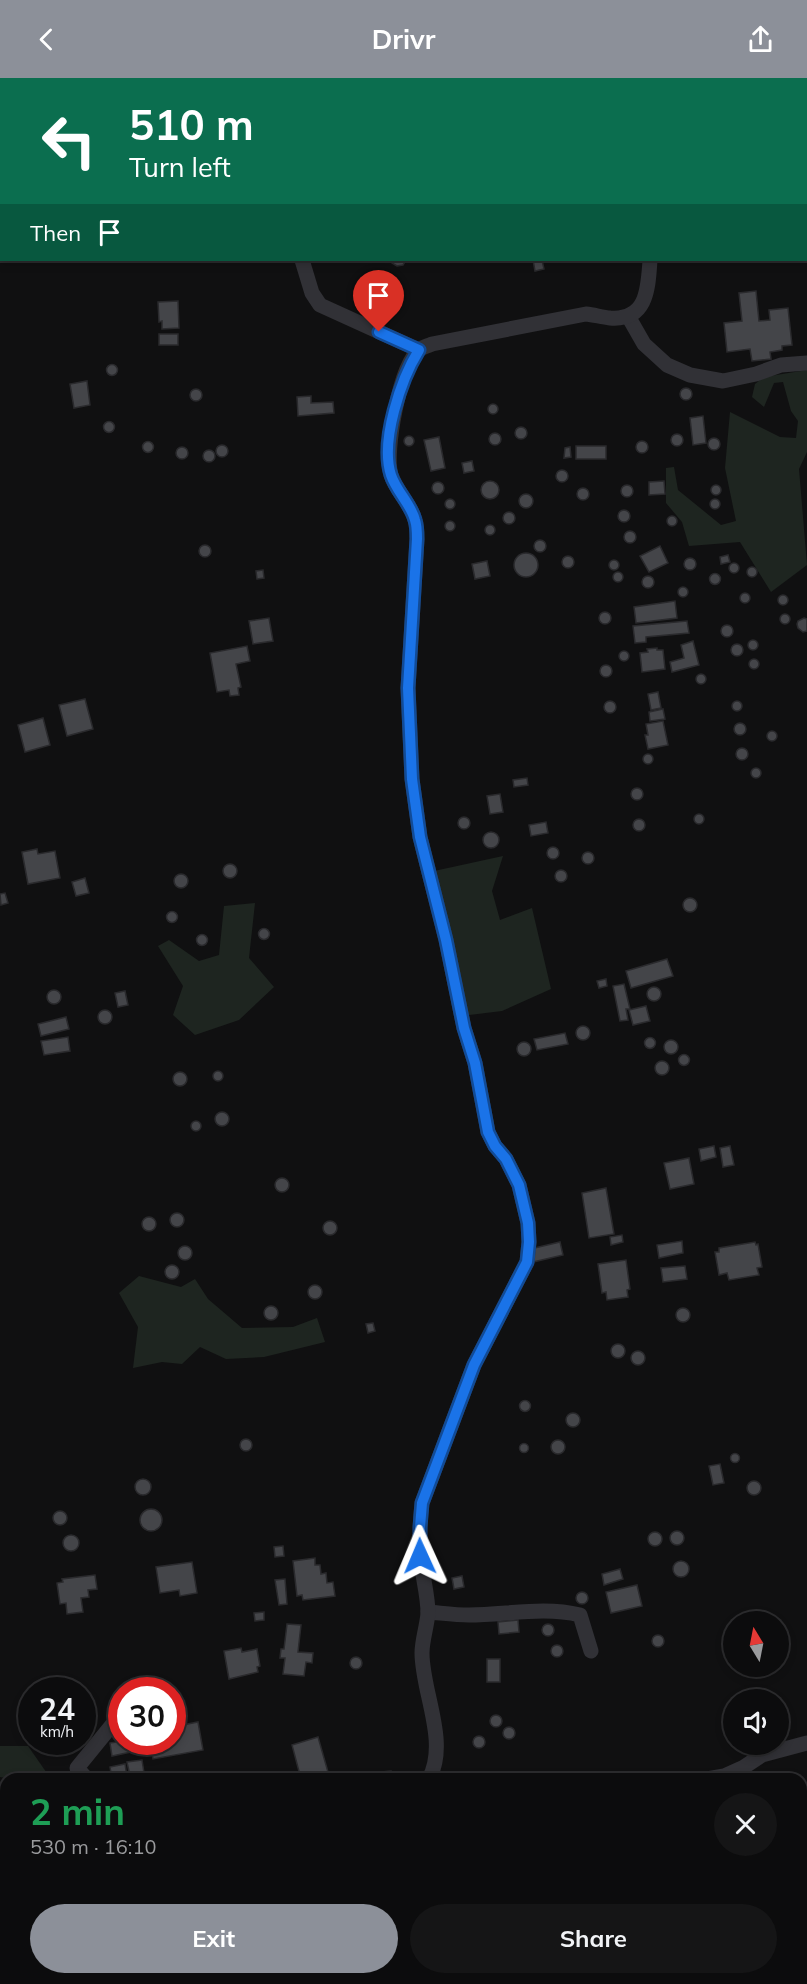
<!DOCTYPE html>
<html lang="en">
<head>
<meta charset="utf-8">
<style>
	body { margin:0; font-family:Mulish,sans-serif; background:#151516; color:#f1f3f6; height:100vh; display:flex; flex-direction:column; font-size:22px; white-space:nowrap }
	* { box-sizing:border-box; margin:0 }
	p { font-size:20px; color:#9a9b9d }
	.icon { flex:none; width:33px; height:33px; fill:none; stroke:currentColor; stroke-width:2; stroke-linecap:round; stroke-linejoin:round }
	.map { position:relative; flex:1; overflow:hidden }
	.panel { position:absolute; left:0px; top:1695px; width:807px; height:212px; display:flex; flex-direction:column; background:#0c0c0d; border-radius:18px 18px 0 0; box-shadow:0 3px 9px #0003,0 0 0 2px #2c2c2e }
	.panel>* { flex:none }
	.guide { position:absolute; left:0px; top:0px; width:807px; height:183px; box-shadow:0 3px 9px #0003,0 0 0 2px #2c2c2e; background:#0b6e4f; color:#fff; overflow:hidden }
	.needle { width:39px; rotate:350deg }
	.controls { position:absolute; left:723px; top:1533px; display:grid; gap:12px }
	.controls a { display:grid; place-items:center; width:66px; height:66px; border-radius:50%; background:#0c0c0d; box-shadow:0 3px 9px #0003,0 0 0 2px #2c2c2e; font-size:30px }
	.speed { position:absolute; left:18px; top:1599px; display:flex; gap:12px; font-size:30px; font-weight:700; text-align:center }
	.speed>* { display:grid; place-content:center; width:78px; height:78px; border-radius:50%; background:#0c0c0d; box-shadow:0 3px 9px #0003,0 0 0 2px #2c2c2e; line-height:1 }
	.speed small { font-size:15px; font-weight:400 }
	.speed .limit { border:9px solid #d22; background:#fff; color:#111 }
	.pin { position:absolute; display:grid; place-items:center; width:51px; height:51px; color:#fff; margin:-62px -26px; border-radius:50% 50% 50% 0; rotate:-45deg; box-shadow:0 0 6px #0007 }
	.pin .icon { rotate:45deg }
	.me { position:absolute; width:66px; margin:-33px; rotate:359deg; stroke-linejoin:round; filter:drop-shadow(0 0 4px #0008) }
	.turn { display:flex; align-items:center; gap:21px; height:126px; padding:0 30px; font-size:27px }
	.turn .icon { width:78px; height:78px; stroke-width:2.5 }
	.turn b { display:block; font-size:42px; line-height:51px }
	.then { display:flex; align-items:center; height:57px; padding:0 30px; background:#0003; gap:12px; font-size:22px }
	.round { display:grid; place-items:center; flex:none; width:63px; height:63px; border-radius:32px; background:#151516 }
	.head { display:flex; align-items:center; justify-content:space-between; height:102px; padding:0 30px }
	h1 { font-size:36px; font-weight:700; line-height:45px; color:#1e9e55 }
	.button { display:flex; gap:12px; margin-top:auto; padding:12px 30px }
	.button a { flex:1; height:69px; border-radius:36px; background:#8c9099; color:#fff; font-size:24px; font-weight:700; line-height:69px; text-align:center }
	.button a+a { background:#151516; color:#f1f3f6 }
	header { display:flex; justify-content:space-between; align-items:center; height:78px; padding:0 30px; background:#8c9099; color:#fff; font-size:27px; font-weight:700 }
	.map>svg:first-child { display:block }
	.green { fill:#1e2520 }
	.building { fill:#444549; stroke:#2a2a2d; stroke-width:1.5 }
	.lines { fill:none; stroke-linecap:round; stroke-linejoin:round }
	.street { stroke:#313136; stroke-width:15 }
	.route-casing { stroke:#114b97; stroke-width:15 }
	.route { stroke:#1a73e8; stroke-width:10 }
</style>
</head>
<body>
<header><svg class="icon" aria-label="back" viewBox="0 0 24 24"><path d="M15 5l-7 7 7 7"/></svg>Drivr<svg class="icon" aria-label="share" viewBox="0 0 24 24"><path d="M12 15V3M7 8l5-5 5 5M5 13v7h14v-7"/></svg></header>
<div class="map">
<svg width="807" height="1906" viewBox="0 0 807 1906">
	<rect width="100%" height="100%" fill="#101011"/>
	<g class="green">
		<polygon points="254,0 473,0 472,2 254,2"/>
		<polygon points="807,292 807,374 799,391 807,487 771,514 740,464 689,468 682,444 666,425 666,390 674,389 678,412 721,447 736,443 725,390 730,334 780,359 796,360 798,343 791,333 783,304 774,305 764,329 752,319 755,306 764,299"/>
		<polygon points="503,778 492,813 500,842 532,830 551,911 502,933 461,938 425,795"/>
		<polygon points="255,825 249,880 274,909 239,942 195,957 173,937 183,908 158,868 169,862 199,883 219,877 224,828"/>
		<polygon points="139,1198 181,1209 195,1201 208,1221 242,1250 293,1249 317,1240 325,1264 264,1279 226,1281 200,1269 182,1286 162,1284 133,1290 138,1249 119,1215"/>
		<polygon points="0,1668 28,1668 51,1701 12,1701 0,1699"/>
		<polygon points="6,1812 6,1900 64,1901 65,1906 0,1906 0,1815"/>
	</g>
	<g class="building">
		<polygon points="391,182 406,182 403,187 397,188 392,185"/>
		<polygon points="533,182 542,182 544,191 535,193"/>
		<polygon points="756,213 759,243 770,242 769,232 788,230 792,267 782,268 782,272 770,274 771,281 752,283 750,271 727,274 724,245 742,243 739,215"/>
		<polygon points="178,223 179,250 162,251 162,243 159,244 158,224"/>
		<rect x="159" y="256" width="19" height="11"/>
		<circle cx="112" cy="292" r="5.5"/>
		<polygon points="87,303 90,327 74,330 70,306"/>
		<circle cx="686" cy="316" r="6"/>
		<circle cx="196" cy="317" r="6"/>
		<polygon points="311,318 311,325 333,324 334,335 298,338 297,319"/>
		<circle cx="493" cy="331" r="5"/>
		<polygon points="703,338 706,365 693,367 690,340"/>
		<circle cx="109" cy="349" r="5.5"/>
		<circle cx="521" cy="355" r="6"/>
		<circle cx="495" cy="361" r="6"/>
		<circle cx="677" cy="362" r="6"/>
		<circle cx="409" cy="363" r="5"/>
		<polygon points="439,359 445,390 431,393 424,362"/>
		<circle cx="714" cy="366" r="6"/>
		<circle cx="642" cy="369" r="6"/>
		<circle cx="148" cy="369" r="5.5"/>
		<circle cx="222" cy="373" r="6"/>
		<rect x="576" y="368" width="30" height="13"/>
		<circle cx="182" cy="375" r="6"/>
		<polygon points="570,369 571,379 564,380 565,370"/>
		<circle cx="209" cy="378" r="6"/>
		<polygon points="472,383 474,393 464,395 462,385"/>
		<circle cx="562" cy="398" r="6"/>
		<polygon points="664,403 665,416 649,417 649,404"/>
		<circle cx="490" cy="412" r="9"/>
		<circle cx="438" cy="410" r="6"/>
		<circle cx="627" cy="413" r="6"/>
		<circle cx="716" cy="412" r="5"/>
		<circle cx="583" cy="416" r="6"/>
		<circle cx="526" cy="423" r="7"/>
		<circle cx="450" cy="426" r="5"/>
		<circle cx="715" cy="426" r="5"/>
		<circle cx="624" cy="438" r="6"/>
		<circle cx="509" cy="440" r="6"/>
		<circle cx="672" cy="443" r="5"/>
		<circle cx="450" cy="448" r="5"/>
		<circle cx="490" cy="452" r="5"/>
		<circle cx="630" cy="459" r="6"/>
		<circle cx="540" cy="468" r="6"/>
		<circle cx="205" cy="473" r="6"/>
		<polygon points="660,468 668,485 649,494 640,478"/>
		<circle cx="526" cy="487" r="12"/>
		<polygon points="728,477 730,484 721,486 720,479"/>
		<circle cx="568" cy="484" r="6"/>
		<circle cx="690" cy="486" r="6"/>
		<circle cx="614" cy="487" r="5"/>
		<polygon points="487,483 490,498 475,501 472,486"/>
		<circle cx="734" cy="490" r="5"/>
		<circle cx="752" cy="494" r="5"/>
		<polygon points="263,492 264,500 257,501 256,493"/>
		<circle cx="618" cy="499" r="5"/>
		<circle cx="715" cy="501" r="5.5"/>
		<circle cx="648" cy="504" r="6"/>
		<circle cx="683" cy="514" r="5"/>
		<circle cx="745" cy="520" r="5"/>
		<circle cx="783" cy="522" r="5"/>
		<polygon points="675,523 677,540 636,545 634,529"/>
		<circle cx="605" cy="540" r="6"/>
		<circle cx="785" cy="541" r="5"/>
		<polygon points="269,540 273,563 253,566 249,543"/>
		<polygon points="804,540 807,541 807,553 803,554 798,550 797,546 798,543"/>
		<polygon points="687,543 689,555 646,559 646,564 635,565 633,548"/>
		<circle cx="727" cy="553" r="6"/>
		<circle cx="753" cy="567" r="5"/>
		<polygon points="693,563 699,587 672,594 670,584 684,580 681,567"/>
		<circle cx="737" cy="572" r="6"/>
		<polygon points="247,568 250,583 236,586 241,609 238,610 239,617 230,618 229,612 217,614 210,575"/>
		<polygon points="657,570 657,572 663,572 665,591 642,594 640,575 648,574 647,571"/>
		<circle cx="624" cy="578" r="5"/>
		<circle cx="754" cy="586" r="5"/>
		<circle cx="606" cy="593" r="6"/>
		<circle cx="701" cy="601" r="5"/>
		<polygon points="658,614 661,630 651,632 648,616"/>
		<polygon points="85,621 93,651 67,658 59,627"/>
		<circle cx="610" cy="629" r="6"/>
		<circle cx="737" cy="628" r="5"/>
		<polygon points="663,631 665,641 650,643 649,634"/>
		<polygon points="43,640 50,667 25,674 18,647"/>
		<polygon points="663,643 668,667 648,671 645,657 648,657 646,646"/>
		<circle cx="740" cy="651" r="6"/>
		<circle cx="772" cy="658" r="5"/>
		<circle cx="742" cy="676" r="6"/>
		<circle cx="648" cy="681" r="5"/>
		<circle cx="756" cy="695" r="5"/>
		<polygon points="527,700 528,707 514,709 513,702"/>
		<circle cx="637" cy="716" r="6"/>
		<polygon points="500,716 503,734 490,736 487,718"/>
		<circle cx="699" cy="741" r="5"/>
		<circle cx="464" cy="745" r="6"/>
		<circle cx="639" cy="747" r="6"/>
		<polygon points="546,744 548,755 531,758 529,747"/>
		<circle cx="491" cy="762" r="8"/>
		<circle cx="553" cy="775" r="6"/>
		<polygon points="37,771 38,776 55,773 60,800 28,806 22,774"/>
		<circle cx="588" cy="780" r="6"/>
		<circle cx="230" cy="793" r="7"/>
		<circle cx="561" cy="798" r="6"/>
		<circle cx="181" cy="803" r="7"/>
		<polygon points="85,800 89,815 76,818 72,804"/>
		<polygon points="5,815 8,825 1,827 0,816"/>
		<circle cx="690" cy="827" r="7"/>
		<circle cx="172" cy="839" r="5.5"/>
		<circle cx="264" cy="856" r="5.5"/>
		<circle cx="202" cy="862" r="5.5"/>
		<polygon points="667,881 673,898 631,910 626,893"/>
		<polygon points="606,901 607,908 599,910 597,903"/>
		<polygon points="624,906 630,931 626,931 628,942 620,943 613,908"/>
		<circle cx="654" cy="916" r="7"/>
		<circle cx="54" cy="919" r="7"/>
		<polygon points="125,913 128,927 118,929 115,915"/>
		<polygon points="646,928 650,943 633,947 629,932"/>
		<circle cx="105" cy="939" r="7"/>
		<polygon points="66,939 69,951 41,958 38,946"/>
		<circle cx="583" cy="955" r="7"/>
		<polygon points="565,955 568,966 537,972 534,961"/>
		<polygon points="68,959 70,973 44,977 41,963"/>
		<circle cx="650" cy="965" r="5.5"/>
		<circle cx="671" cy="969" r="7"/>
		<circle cx="524" cy="971" r="7"/>
		<circle cx="684" cy="982" r="5.5"/>
		<circle cx="662" cy="990" r="7"/>
		<circle cx="218" cy="998" r="5"/>
		<circle cx="180" cy="1001" r="7"/>
		<circle cx="222" cy="1041" r="7"/>
		<circle cx="196" cy="1048" r="5"/>
		<polygon points="714,1068 716,1079 701,1083 699,1071"/>
		<polygon points="730,1068 734,1087 723,1089 720,1070"/>
		<polygon points="689,1080 694,1106 670,1111 664,1085"/>
		<circle cx="282" cy="1107" r="7"/>
		<polygon points="606,1110 614,1156 589,1160 582,1115"/>
		<circle cx="177" cy="1142" r="7"/>
		<circle cx="149" cy="1146" r="7"/>
		<circle cx="330" cy="1150" r="7"/>
		<polygon points="622,1157 623,1164 611,1167 610,1159"/>
		<polygon points="682,1163 683,1175 659,1180 657,1167"/>
		<polygon points="560,1164 563,1177 529,1185 526,1172"/>
		<polygon points="755,1164 756,1167 758,1166 762,1189 757,1190 759,1197 729,1202 727,1195 719,1197 715,1174 719,1174 719,1170"/>
		<circle cx="185" cy="1175" r="7"/>
		<polygon points="626,1182 630,1211 627,1212 628,1219 607,1222 606,1214 602,1215 598,1186"/>
		<circle cx="172" cy="1194" r="7"/>
		<polygon points="685,1188 687,1201 663,1204 661,1190"/>
		<circle cx="315" cy="1214" r="7"/>
		<circle cx="271" cy="1235" r="7"/>
		<circle cx="683" cy="1237" r="7"/>
		<polygon points="373,1245 375,1253 368,1255 366,1246"/>
		<circle cx="618" cy="1273" r="7"/>
		<circle cx="638" cy="1280" r="7"/>
		<circle cx="525" cy="1328" r="5.5"/>
		<circle cx="573" cy="1342" r="7"/>
		<circle cx="246" cy="1367" r="6"/>
		<circle cx="558" cy="1369" r="7"/>
		<circle cx="524" cy="1370" r="4.5"/>
		<circle cx="735" cy="1380" r="4.5"/>
		<polygon points="720,1386 724,1405 713,1407 709,1388"/>
		<circle cx="143" cy="1409" r="8"/>
		<circle cx="754" cy="1410" r="7"/>
		<circle cx="151" cy="1442" r="11"/>
		<circle cx="60" cy="1440" r="7"/>
		<circle cx="677" cy="1460" r="7"/>
		<circle cx="655" cy="1461" r="7"/>
		<circle cx="71" cy="1465" r="8"/>
		<polygon points="283,1468 284,1478 275,1479 274,1469"/>
		<polygon points="315,1480 315,1487 320,1487 321,1496 326,1495 327,1505 333,1504 335,1518 303,1522 302,1517 297,1518 293,1483"/>
		<circle cx="681" cy="1491" r="8"/>
		<polygon points="192,1484 197,1515 180,1518 179,1512 160,1515 156,1489"/>
		<polygon points="620,1491 623,1501 604,1507 602,1496"/>
		<polygon points="95,1497 97,1511 88,1512 89,1519 81,1520 83,1534 67,1536 66,1525 60,1526 57,1505 63,1504 62,1501"/>
		<polygon points="462,1498 464,1509 454,1511 452,1500"/>
		<polygon points="285,1501 287,1526 279,1527 275,1502"/>
		<polygon points="637,1507 642,1528 611,1535 606,1514"/>
		<circle cx="582" cy="1520" r="6"/>
		<polygon points="264,1534 264,1542 255,1543 254,1535"/>
		<polygon points="518,1542 519,1554 499,1556 498,1544"/>
		<circle cx="548" cy="1552" r="6"/>
		<polygon points="287,1546 301,1547 298,1574 313,1575 312,1585 306,1584 304,1598 283,1596 285,1580 280,1580 281,1571 284,1571"/>
		<circle cx="658" cy="1563" r="6"/>
		<circle cx="557" cy="1573" r="6"/>
		<polygon points="241,1570 242,1574 257,1571 260,1588 257,1589 258,1594 229,1601 224,1573"/>
		<circle cx="356" cy="1585" r="6"/>
		<rect x="487" y="1581" width="13" height="23"/>
		<circle cx="496" cy="1643" r="6"/>
		<polygon points="198,1644 203,1672 153,1681 150,1664 172,1664 172,1649"/>
		<circle cx="509" cy="1655" r="6"/>
		<circle cx="479" cy="1664" r="6"/>
		<polygon points="318,1659 330,1701 301,1701 292,1667"/>
		<polygon points="122,1663 134,1664 136,1673 112,1678 110,1665"/>
		<polygon points="142,1682 144,1695 130,1698 127,1684"/>
		<polygon points="125,1686 127,1699 112,1701 110,1689"/>
		<polygon points="391,1693 391,1697 399,1697 400,1701 371,1701 371,1695"/>
		<polygon points="476,1900 515,1900 517,1906 456,1906"/>
	</g>
	<g class="lines">
		<g class="street">
			<polyline points="246,0 247,2"/>
			<polyline points="700,0 700,2"/>
			<polyline points="302,182 312,215 320,227 419,272"/>
			<polyline points="628,238 644,266 667,287 690,297 723,303 756,296 781,287 807,285"/>
			<path d="M428,1534C441,1535 455,1537 469,1537C506,1537 544,1528 580,1537L591,1573"/>
			<polyline points="87,1701 77,1690 112,1647"/>
			<path d="M429,1701C449,1664 422,1614 422,1575C422,1562 427,1548 428,1535C428,1517 422,1498 421,1480C419,1462 420,1443 422,1425L474,1287L527,1184L529,1164L528,1145L519,1107L506,1081L495,1068L488,1054L475,985L464,950L446,862L420,759L412,701L408,610L417,461C417,455 417,448 415,442C411,426 396,413 391,397C384,373 400,288 419,272C422,269 428,268 432,266L586,236C594,237 602,239 610,240C648,243 648,209 650,182"/>
			<polyline points="707,1701 724,1698 744,1689 762,1677 807,1665"/>
			<polyline points="258,1906 259,1900"/>
		</g>
	</g>
	<g class="lines">
		<defs>
			<path id="route" d="M379,254L419,272C401,301 380,363 391,397C396,413 411,426 415,442C417,448 417,455 417,461L408,610L412,701L420,759L446,862L464,950L475,985L488,1054L495,1068L506,1081L519,1107L528,1145L529,1164L527,1184L474,1287L422,1425L420,1449V1478"/>
		</defs>
		<use href="#route" class="route-casing"/>
		<use href="#route" class="route"/>
	</g>
</svg>
<div class="controls">
<a><svg class="needle" viewBox="-14 -14 28 28"><path d="M0-13l5 13h-10z" fill="#e53935"/><path d="M0 13l5-13h-10z" fill="#9a9b9d"/></svg></a>
<a><svg class="icon" aria-label="sound" viewBox="0 0 24 24"><path d="M4 9h4l5-4v14l-5-4H4zM17 9q2 3 0 6"/></svg></a>
</div>
<div class="speed"><div>24<small>km/h</small></div><div class="limit">30</div></div>
<div class="pin" style="left:379px;top:254px;background:#d93025"><svg class="icon" aria-label="arrive" viewBox="0 0 24 24"><path d="M6 21V4h12l-3 4 3 4H6"/></svg></div>
<svg class="me" style="left:420px;top:1478px" viewBox="-20 -20 40 40"><path d="M0-17L14 15 0 8-14 15z" fill="#1a73e8" stroke="#fff" stroke-width="4"/></svg>
<div class="guide">
<div class="turn"><svg class="icon" aria-label="left" viewBox="0 0 24 24"><path d="M17 20v-9H6M10 6l-5 5 5 5"/></svg><div><b>510 m</b>Turn left</div></div>
<div class="then">Then<svg class="icon" aria-label="arrive" viewBox="0 0 24 24"><path d="M6 21V4h12l-3 4 3 4H6"/></svg></div>
</div>
<section class="panel">
<div class="head"><div><h1>2 min</h1><p>530 m · 16:10</p></div><a class="round"><svg class="icon" aria-label="close" viewBox="0 0 24 24"><path d="M6 6l12 12M18 6L6 18"/></svg></a></div>
<div class="button"><a>Exit</a><a>Share</a></div>
</section>
</div>
</body>
</html>
